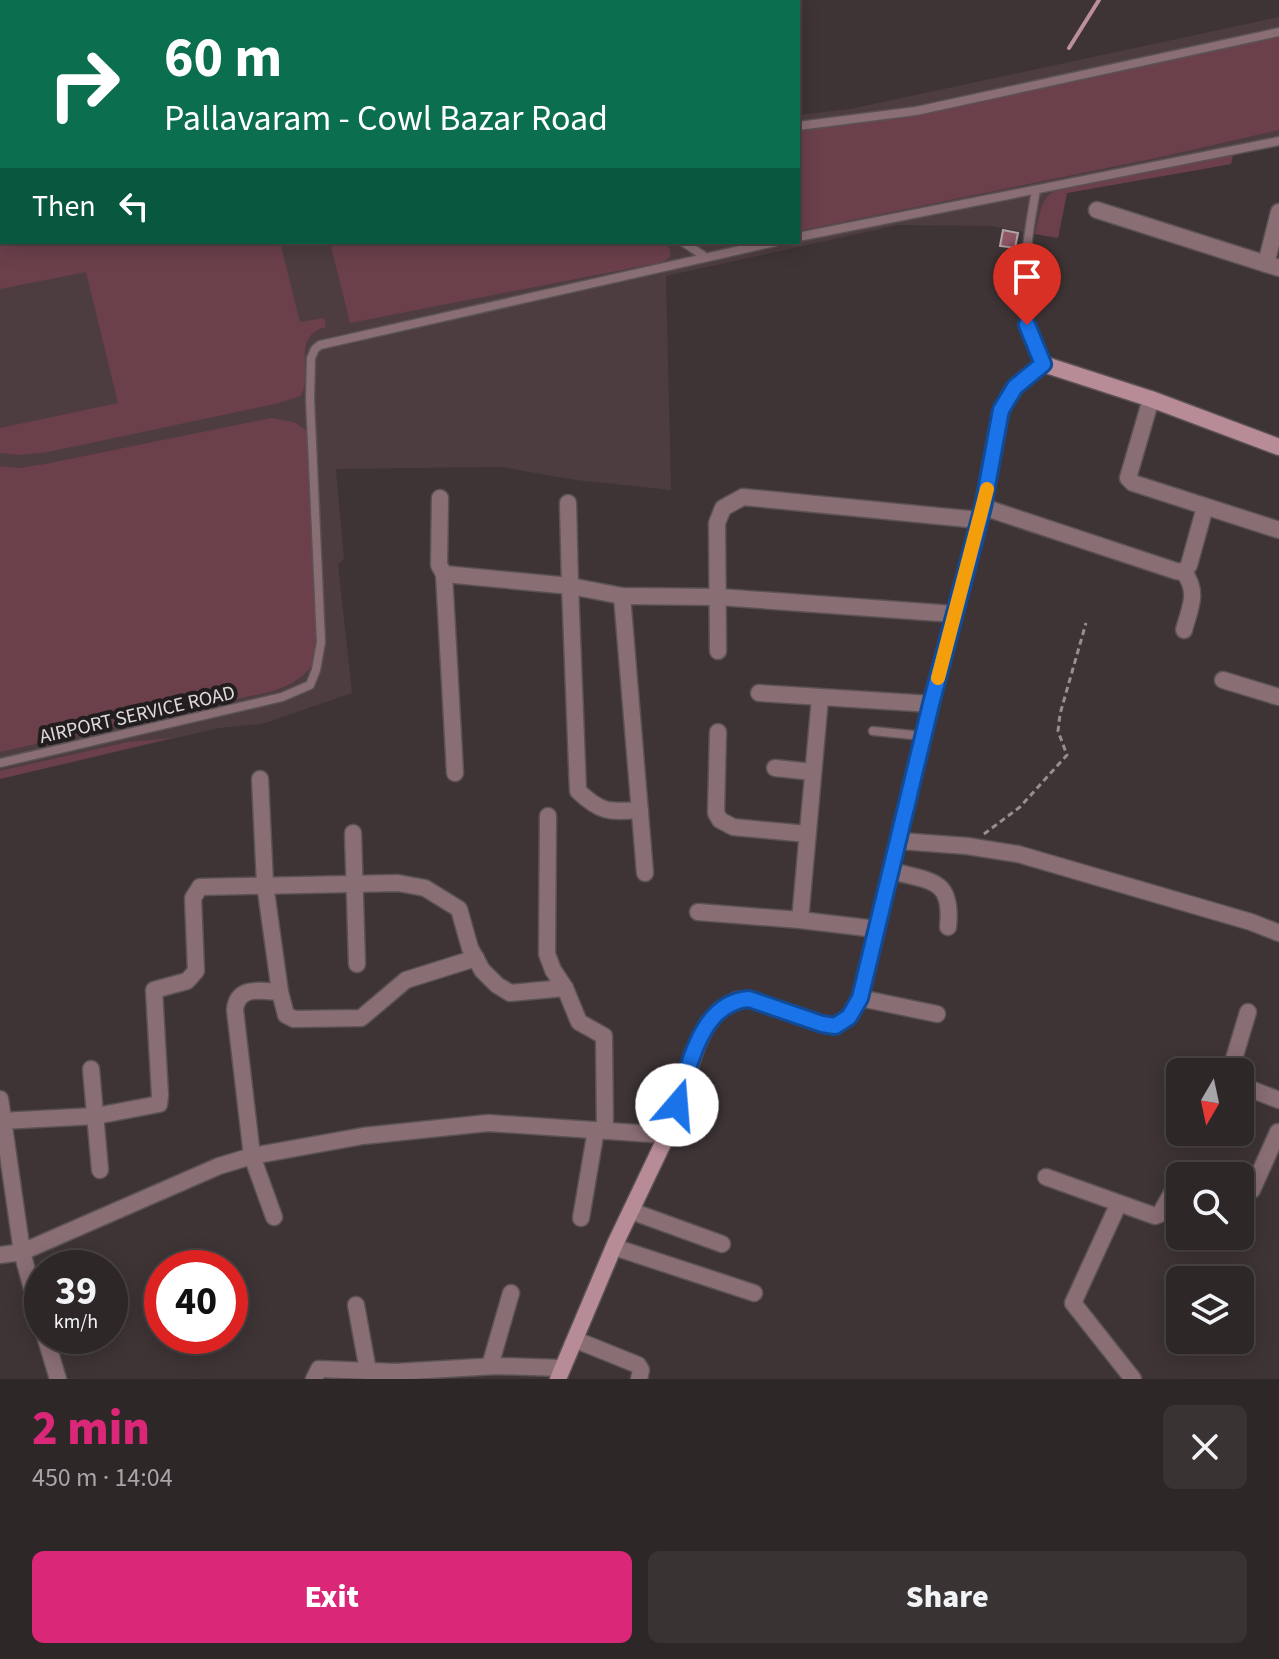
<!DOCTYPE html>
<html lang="en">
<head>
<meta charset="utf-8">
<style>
	body { margin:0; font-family:"Source Sans 3",sans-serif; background:#3a3334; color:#f1f3f6; height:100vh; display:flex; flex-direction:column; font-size:30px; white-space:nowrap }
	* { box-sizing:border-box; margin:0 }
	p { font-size:26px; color:#a7a5a8 }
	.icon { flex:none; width:44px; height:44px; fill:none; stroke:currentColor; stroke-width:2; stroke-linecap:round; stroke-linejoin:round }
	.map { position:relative; height:1379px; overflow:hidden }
	.details { display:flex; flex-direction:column; background:#2e2728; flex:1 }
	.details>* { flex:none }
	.banner { position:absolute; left:0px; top:0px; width:800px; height:244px; box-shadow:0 4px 20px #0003,0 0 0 2px #494445; background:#0b6e4f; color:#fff; overflow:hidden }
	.needle { width:52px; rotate:189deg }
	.controls { position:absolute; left:1166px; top:1058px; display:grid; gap:16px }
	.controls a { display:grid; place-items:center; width:88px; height:88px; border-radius:12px; background:#2e2728; box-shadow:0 4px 20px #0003,0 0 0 2px #494445; font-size:40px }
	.speed { position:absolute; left:24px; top:1250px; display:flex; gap:16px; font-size:40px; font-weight:700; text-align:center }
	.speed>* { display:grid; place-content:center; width:104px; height:104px; border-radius:50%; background:#2e2728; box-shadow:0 4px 20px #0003,0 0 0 2px #494445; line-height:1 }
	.speed small { font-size:20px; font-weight:400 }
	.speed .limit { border:12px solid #d22; background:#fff; color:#111 }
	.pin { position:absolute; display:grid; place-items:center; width:68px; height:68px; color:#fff; margin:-82px -34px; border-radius:50% 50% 50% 0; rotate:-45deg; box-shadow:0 0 8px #0007 }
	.pin .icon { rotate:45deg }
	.me { position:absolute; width:88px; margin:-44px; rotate:18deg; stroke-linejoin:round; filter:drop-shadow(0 0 6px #0008) }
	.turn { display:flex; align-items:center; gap:28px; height:168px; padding:0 32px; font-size:36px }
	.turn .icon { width:104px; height:104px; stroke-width:2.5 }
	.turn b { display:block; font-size:56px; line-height:68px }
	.then { display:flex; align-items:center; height:76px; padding:0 32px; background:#0003; gap:16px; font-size:30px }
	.round { display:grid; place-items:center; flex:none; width:84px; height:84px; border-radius:12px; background:#3a3334 }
	.summary { display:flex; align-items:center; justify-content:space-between; height:136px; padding:0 32px }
	h1 { font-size:48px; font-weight:800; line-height:60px; color:#db2777 }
	.button { display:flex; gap:16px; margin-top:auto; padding:16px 32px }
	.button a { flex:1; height:92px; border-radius:12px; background:#db2777; color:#fff; font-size:32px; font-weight:800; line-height:92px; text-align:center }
	.button a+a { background:#3a3334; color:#f1f3f6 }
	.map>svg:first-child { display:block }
	.built { fill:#4d3c40 }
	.green { fill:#6b404b }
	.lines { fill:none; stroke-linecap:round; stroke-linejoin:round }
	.stream { stroke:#bc909b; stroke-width:4 }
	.building { fill:#8e5563; stroke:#b0a4a7; stroke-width:2 }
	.lane-casing { stroke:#5b5254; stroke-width:11 }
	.street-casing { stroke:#5b5254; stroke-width:19 }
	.secondary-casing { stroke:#5b5254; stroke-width:19 }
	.path { stroke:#968e90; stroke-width:3; stroke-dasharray:6 4; stroke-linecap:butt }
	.lane { stroke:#896e74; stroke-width:8 }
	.street { stroke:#896e74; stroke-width:16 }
	.secondary { stroke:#b78c96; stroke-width:16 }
	.route-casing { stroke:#114b97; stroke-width:20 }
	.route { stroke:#1a73e8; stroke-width:14 }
	.slow { stroke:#f59e0b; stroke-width:14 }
	.labels { text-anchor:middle; stroke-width:8; stroke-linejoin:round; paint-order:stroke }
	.street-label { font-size:20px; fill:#e0dadb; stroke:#221d1e }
</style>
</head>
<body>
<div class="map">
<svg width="1279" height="1379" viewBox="0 0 1279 1379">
	<rect width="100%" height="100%" fill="#3e3436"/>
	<polygon class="built" points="0,0 478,2 2,2 2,242 798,242 798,115 850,109 1279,17 1279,145 1233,154 1231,164 1067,193 1058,238 991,226 898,225 666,276 671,490 576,480 500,467 336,469 344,560 338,564 352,693 262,724 219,728 0,779"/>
	<g class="green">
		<path d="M0,14H2V242H280L300,322L324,318L326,327C290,336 314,372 301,396L275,404L48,452L19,455L0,453V428L118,403L86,272L0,289Z"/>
		<polygon points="1279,33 1279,130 1156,158 798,231 798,131 855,123"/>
		<path d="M1233,154L1231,164L1067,193L1058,238L1035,234C1040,216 1040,196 1058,189Z"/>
		<polygon points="330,242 664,242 670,250 670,257 663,262 350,323"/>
		<path d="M271,418L294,422L309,432L321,652C307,675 298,682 273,691L0,752V466L20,468L45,464Z"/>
		<polygon points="172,738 0,779 0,771 128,742"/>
	</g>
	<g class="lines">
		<g class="stream">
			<polyline points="354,0 358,2"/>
			<polyline points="27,2 36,0"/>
			<polyline points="591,2 595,0"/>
			<polyline points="0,8 2,8"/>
			<polyline points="1069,48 1099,0"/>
		</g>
	</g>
	<polygon class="building" points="1003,230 1018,233 1015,248 1000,246"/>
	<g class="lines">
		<defs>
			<g id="lane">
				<polyline points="292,0 295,2"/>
				<polyline points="798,126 916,111 1279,32"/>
				<path d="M1036,190C1028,233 1021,278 1027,322C1029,336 1038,351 1043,364"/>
				<polyline points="798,237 1279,141"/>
				<polyline points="683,242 704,256"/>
				<polyline points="873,731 923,736"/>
				<polyline points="0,763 282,697 310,685 316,670 321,642 310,399 311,358 315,349 320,345 775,242"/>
			</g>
			<g id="street">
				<polyline points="1097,210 1279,268"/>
				<polyline points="1266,264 1279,212"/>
				<polyline points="1151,399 1128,478 1133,483 1279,530"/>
				<polyline points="440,498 439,565 444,574 570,586 568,503"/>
				<polyline points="983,507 1176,571 1184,572 1189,565 1205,507"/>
				<polyline points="444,574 455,773"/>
				<polyline points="622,596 645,873"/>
				<path d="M1184,630C1190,607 1199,593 1184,572"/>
				<polyline points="718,651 717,523 723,508 743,497 979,520"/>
				<polyline points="1223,680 1279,697"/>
				<polyline points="759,693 931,704"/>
				<polyline points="718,732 716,813 720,820 733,827 807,834"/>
				<polyline points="775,768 813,772"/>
				<polyline points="260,779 265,884 280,992"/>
				<path d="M640,810C609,812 601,813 578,791L570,586L622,596L719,597L954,614"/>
				<polyline points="548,816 547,954 553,970 565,988 579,1022 604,1036 605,1131"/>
				<polyline points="353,833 357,964"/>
				<polyline points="900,841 967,846 1018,854 1251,922 1279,933"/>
				<path d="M892,871C931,882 953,878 948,927"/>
				<polyline points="698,912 800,920 876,929"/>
				<polyline points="800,920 820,698"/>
				<polyline points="860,998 937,1014"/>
				<polyline points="91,1069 100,1170"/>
				<polyline points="1230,1072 1248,1012"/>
				<polyline points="1240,1085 1279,1100"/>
				<polyline points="0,1099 22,1252 42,1325"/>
				<polyline points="1,1121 96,1116 159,1104 160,1095 154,990 187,981 196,971 193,898 200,887 398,883 425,888 459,909 470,948 482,970 497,985 510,993 565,988"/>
				<polyline points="1184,1176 1190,1172 1205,1176"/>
				<polyline points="1046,1177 1155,1216 1160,1214 1180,1179"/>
				<polyline points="1240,1194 1252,1190 1278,1132"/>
				<polyline points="1118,1205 1073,1303 1133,1379"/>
				<polyline points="631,1211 722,1244"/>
				<path d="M274,1217L252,1156L235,1010C237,985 262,991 280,992L286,1015L294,1019L361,1018L406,980L476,958"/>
				<polyline points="581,1218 596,1130"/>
				<polyline points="614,1247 754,1293"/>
				<polyline points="0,1255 22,1252 219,1166 252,1156 363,1136 488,1123 667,1135"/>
				<polyline points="356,1305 368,1371"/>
				<polyline points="45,1336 58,1379"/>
				<polyline points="576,1340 638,1365 641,1370 639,1379"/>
				<polyline points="490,1366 511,1293"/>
				<polyline points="314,1379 319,1369 395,1372"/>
				<polyline points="390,1379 395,1372 496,1366 562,1368"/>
			</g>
			<polyline id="secondary" points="558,1379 615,1244 667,1135 697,1046 708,1023 720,1010 737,1000 749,999 822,1024 835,1026 849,1017 860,998 931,704 983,507 1001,410 1015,387 1043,364 1151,399 1279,447"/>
		</defs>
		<use href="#lane" class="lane-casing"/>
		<use href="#street" class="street-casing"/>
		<use href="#secondary" class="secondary-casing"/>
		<polyline class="path" points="984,834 1020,807 1067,755 1058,731 1060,714 1086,623"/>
		<use href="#lane" class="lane"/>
		<use href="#street" class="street"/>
		<use href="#secondary" class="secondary"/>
	</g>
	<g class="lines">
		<defs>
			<path id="route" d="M677,1105C689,1068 700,1002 749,999L822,1024L835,1026L849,1017L860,998L931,704L983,507L1001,410L1015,387L1043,364L1027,325"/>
		</defs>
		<use href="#route" class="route-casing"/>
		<use href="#route" class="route"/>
		<polyline class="slow" points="938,678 987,489"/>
	</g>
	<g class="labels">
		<g class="street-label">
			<text transform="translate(137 714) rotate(-13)" y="7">AIRPORT SERVICE ROAD</text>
		</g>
	</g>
</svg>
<div class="controls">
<a><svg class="needle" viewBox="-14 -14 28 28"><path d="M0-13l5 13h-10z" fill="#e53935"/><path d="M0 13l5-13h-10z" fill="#a7a5a8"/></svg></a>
<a><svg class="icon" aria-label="search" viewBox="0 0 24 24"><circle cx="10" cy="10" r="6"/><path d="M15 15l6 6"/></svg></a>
<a><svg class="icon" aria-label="layers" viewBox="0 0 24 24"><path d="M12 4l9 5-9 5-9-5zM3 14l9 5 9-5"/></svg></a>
</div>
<div class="speed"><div>39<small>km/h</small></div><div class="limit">40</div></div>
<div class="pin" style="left:1027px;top:325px;background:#d93025"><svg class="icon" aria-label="arrive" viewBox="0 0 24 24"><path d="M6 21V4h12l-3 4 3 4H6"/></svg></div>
<svg class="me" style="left:677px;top:1105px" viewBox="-20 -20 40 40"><circle r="19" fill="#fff"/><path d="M0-13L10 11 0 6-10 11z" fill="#1a73e8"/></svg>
<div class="banner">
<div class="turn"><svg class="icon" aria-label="right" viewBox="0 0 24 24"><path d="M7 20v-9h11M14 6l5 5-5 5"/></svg><div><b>60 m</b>Pallavaram - Cowl Bazar Road</div></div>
<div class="then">Then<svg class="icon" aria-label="left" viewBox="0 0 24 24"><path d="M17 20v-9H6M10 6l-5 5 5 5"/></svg></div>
</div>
</div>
<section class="details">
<div class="summary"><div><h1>2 min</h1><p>450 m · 14:04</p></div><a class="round"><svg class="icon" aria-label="close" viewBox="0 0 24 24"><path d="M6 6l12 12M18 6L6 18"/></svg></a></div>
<div class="button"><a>Exit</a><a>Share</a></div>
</section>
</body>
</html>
